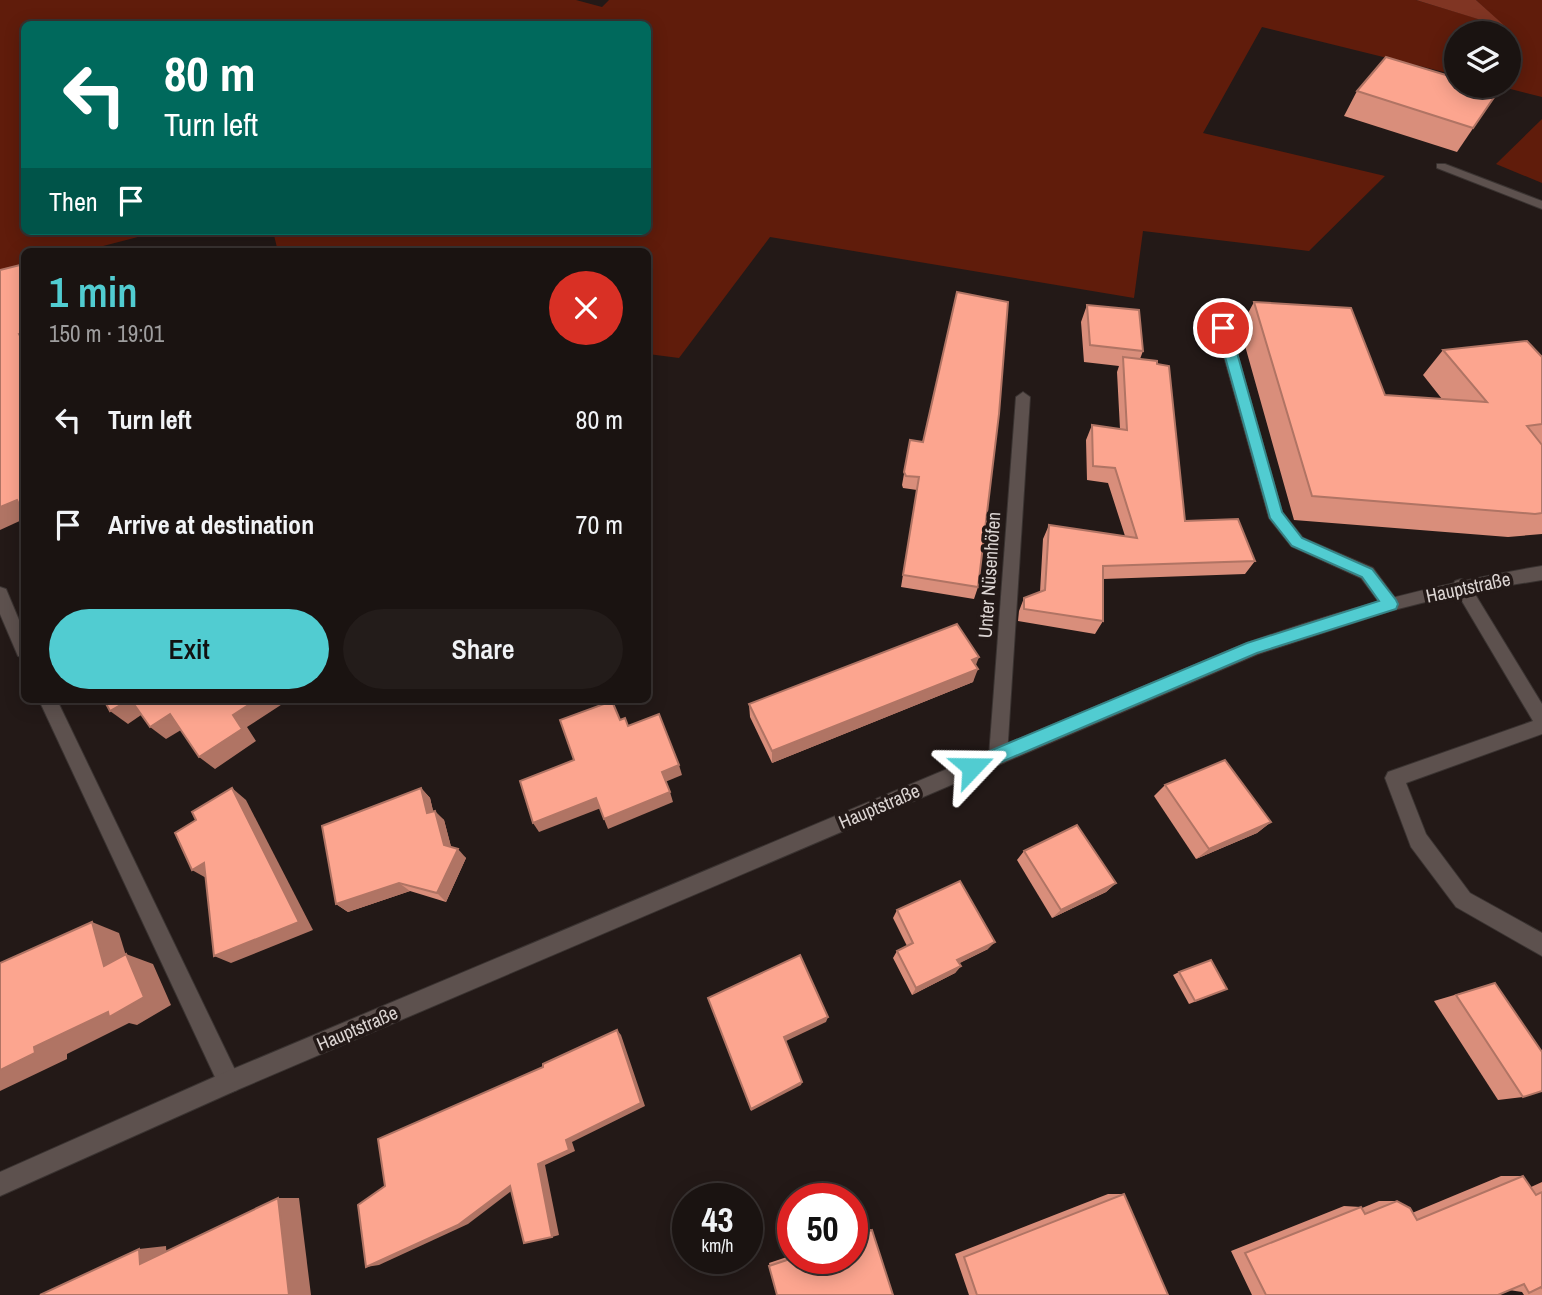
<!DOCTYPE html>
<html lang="en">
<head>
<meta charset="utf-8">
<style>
	body { margin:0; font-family:"Archivo Narrow",sans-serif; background:#231c1a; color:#f1f3f6; height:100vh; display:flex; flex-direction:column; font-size:26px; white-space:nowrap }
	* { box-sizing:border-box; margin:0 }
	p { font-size:23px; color:#9f9e9f }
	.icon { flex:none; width:38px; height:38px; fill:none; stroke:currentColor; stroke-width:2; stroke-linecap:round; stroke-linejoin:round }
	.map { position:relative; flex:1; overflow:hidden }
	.side { position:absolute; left:21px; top:248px; width:630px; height:455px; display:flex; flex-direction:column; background:#1a1311; border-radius:10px; box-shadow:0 4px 18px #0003,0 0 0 2px #383231 }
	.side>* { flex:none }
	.banner { position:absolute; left:21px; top:21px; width:630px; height:214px; border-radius:10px; box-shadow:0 4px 18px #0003,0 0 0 2px #383231; background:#00695c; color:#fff; overflow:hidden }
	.tools { position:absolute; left:1444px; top:21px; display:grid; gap:14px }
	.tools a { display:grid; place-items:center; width:77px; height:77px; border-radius:50%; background:#1a1311; box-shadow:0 4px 18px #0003,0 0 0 2px #383231; font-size:35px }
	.speed { position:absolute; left:672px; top:1183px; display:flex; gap:14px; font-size:35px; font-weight:700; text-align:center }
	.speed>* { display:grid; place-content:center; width:91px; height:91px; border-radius:50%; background:#1a1311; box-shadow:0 4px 18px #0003,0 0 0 2px #383231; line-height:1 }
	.speed small { font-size:18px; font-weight:400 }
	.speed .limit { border:10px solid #d22; background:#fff; color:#111 }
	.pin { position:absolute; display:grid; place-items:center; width:60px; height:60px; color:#fff; margin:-30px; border:4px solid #fff; border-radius:50%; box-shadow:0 2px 7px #0007 }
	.me { position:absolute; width:77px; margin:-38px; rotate:67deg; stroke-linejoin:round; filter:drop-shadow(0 0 5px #0008) }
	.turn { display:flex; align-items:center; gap:24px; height:147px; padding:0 28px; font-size:32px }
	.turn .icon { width:91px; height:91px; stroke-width:2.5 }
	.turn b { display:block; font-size:49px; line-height:60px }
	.then { display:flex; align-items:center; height:66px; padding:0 28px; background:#0003; gap:14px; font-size:26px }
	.round { display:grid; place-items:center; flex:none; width:74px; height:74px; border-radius:37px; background:#231c1a }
	.headline { display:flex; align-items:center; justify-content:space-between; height:119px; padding:0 28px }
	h1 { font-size:42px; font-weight:600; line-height:52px; color:#51ccd1 }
	.action { display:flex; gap:14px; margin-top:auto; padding:14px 28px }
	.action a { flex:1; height:80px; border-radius:42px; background:#51ccd1; color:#111; font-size:28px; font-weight:600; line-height:80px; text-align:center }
	.action a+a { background:#231c1a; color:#f1f3f6 }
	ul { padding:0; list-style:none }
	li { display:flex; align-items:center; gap:21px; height:105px; padding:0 28px }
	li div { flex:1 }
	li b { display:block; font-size:26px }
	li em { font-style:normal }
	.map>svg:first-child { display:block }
	.green { fill:#601c0b }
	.forest { fill:#803523 }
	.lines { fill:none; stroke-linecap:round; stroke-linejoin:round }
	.service-casing { stroke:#3a3331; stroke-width:2 }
	.minor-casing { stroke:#3a3331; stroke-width:2 }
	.secondary-casing { stroke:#3a3331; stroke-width:2 }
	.service { fill:#5d514e; fill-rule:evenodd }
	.minor { fill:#5d514e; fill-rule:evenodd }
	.secondary { fill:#5d514e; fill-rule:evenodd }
	.wall { fill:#d98e7b }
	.shaded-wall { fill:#b07464 }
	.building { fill:#fca58f; stroke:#b07464; stroke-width:2 }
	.route { fill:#51ccd1; stroke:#358588; stroke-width:2 }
	.labels { text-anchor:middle; stroke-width:7; stroke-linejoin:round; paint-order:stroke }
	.street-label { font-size:19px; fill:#dbd4d2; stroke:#231917 }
</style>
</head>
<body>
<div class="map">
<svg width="1542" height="1295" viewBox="0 0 1542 1295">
	<rect width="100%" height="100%" fill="#231917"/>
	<g class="green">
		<polygon points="0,0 576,0 602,7 609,0 1416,0 1505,27 1476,0 1542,0 1542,97 1499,86 1508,86 1508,33 1456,33 1456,75 1262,27 1203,133 1385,176 1309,251 1143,231 1134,298 770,237 679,358 648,354 648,252 278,252 273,231 648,231 648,24 24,24 24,231 161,231 80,252 24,252 24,266 0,272"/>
		<polygon points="1542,119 1542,183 1496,164"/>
	</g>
	<polygon class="forest" points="1416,0 1476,0 1507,28"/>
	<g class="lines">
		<defs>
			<g id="service">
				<polygon points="1437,164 1445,164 1542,201 1542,209 1437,168"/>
				<polygon points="1223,324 1230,328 1282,512 1303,538 1373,568 1396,599 1398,604 1396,609 1384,609 1361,578 1291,546 1269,518 1216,328"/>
				<polygon points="1023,392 1030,397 1007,756 1005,762 998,765 991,762 989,756 1016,397"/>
				<polygon points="1461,579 1467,581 1542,704 1542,734 1406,783 1426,834 1470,893 1542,933 1542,956 1456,907 1411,847 1385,778 1388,772 1533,721 1453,586 1455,581"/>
			</g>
			<g id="minor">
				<polygon points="0,587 6,589 24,632 24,658 18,656 0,614"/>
				<polygon points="39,700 57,700 237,1074 240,1082 237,1090 229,1093 221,1090"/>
			</g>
			<path id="secondary" d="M1542,566V580L1461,593L1390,611L1258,654L237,1090L0,1196V1172L221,1074L1247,643C1345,608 1439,583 1542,566Z"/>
		</defs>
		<use href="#service" class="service-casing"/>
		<use href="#minor" class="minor-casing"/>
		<use href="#secondary" class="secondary-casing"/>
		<use href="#service" class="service"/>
		<use href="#minor" class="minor"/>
		<use href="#secondary" class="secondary"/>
	</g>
	<g class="wall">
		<polygon points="1499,90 1457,152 1344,116 1357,91"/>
		<polygon points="1254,302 1385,395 1442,399 1423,375 1443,350 1542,357 1542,534 1508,537 1294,520 1240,328"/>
		<polygon points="1087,305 1143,351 1140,359 1185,521 1255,561 1245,574 1103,579 1103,621 1095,634 1018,621 1019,611 1024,598 1040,592 1043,539 1049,525 1125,536 1108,483 1087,480 1086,440 1092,425 1120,429 1117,372 1119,366 1084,362 1081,322"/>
		<polygon points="910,440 978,587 974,599 901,587 917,490 903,488 902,485"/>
		<polygon points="976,666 973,682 772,763 750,717 749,704"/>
		<polygon points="1165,785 1271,822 1257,833 1196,859 1154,796"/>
		<polygon points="421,788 430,798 433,811 444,820 451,847 466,858 446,902 410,891 348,912 336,904"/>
		<polygon points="1024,851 1116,883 1106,892 1052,918 1017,860"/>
		<polygon points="897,910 988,949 959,963 961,966 955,973 912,995 893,958 897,951 907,946 893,918"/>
		<polygon points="1179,972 1227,989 1189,1004 1173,975"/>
		<polygon points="1495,983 1523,1097 1498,1100 1434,1001"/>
		<polygon points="1501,1176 1523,1176 1531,1187 1542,1182 1542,1295 1524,1295 1522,1292 1509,1290 1498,1295 1252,1295 1231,1251 1344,1206 1361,1207 1362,1208 1379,1201 1397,1201 1412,1213"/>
		<polygon points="1108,1194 1124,1194 1168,1295 969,1295 955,1254"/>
		<polygon points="868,1228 872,1230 893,1295 777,1295 769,1263 793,1255 793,1258 852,1258 852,1234"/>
	</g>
	<g class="shaded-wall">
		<polygon points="24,332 24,343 19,334"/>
		<polygon points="17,500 24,506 24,519 0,530 0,507"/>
		<polygon points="979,657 974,670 972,660"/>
		<polygon points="978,669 973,682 772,763 772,751"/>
		<polygon points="129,700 132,700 147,711 128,724 110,711"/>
		<polygon points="256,700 287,701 247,727 256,741 215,769 199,757 233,715"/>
		<polygon points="170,714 186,727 166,739 150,727"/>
		<polygon points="679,765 682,775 665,782 662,772"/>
		<polygon points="232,788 246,800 313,930 231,963 214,956"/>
		<polygon points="421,788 430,798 436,823 427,813"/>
		<polygon points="670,792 673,802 608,829 604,819"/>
		<polygon points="596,798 601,808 539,832 533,823"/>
		<polygon points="435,811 444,820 453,854 444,845"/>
		<polygon points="1271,822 1257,833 1196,859 1209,849"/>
		<polygon points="458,849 466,858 446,902 437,893"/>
		<polygon points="204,863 208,879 192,870"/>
		<polygon points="399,883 410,891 348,912 336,904"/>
		<polygon points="1116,883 1106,892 1052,918 1061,910"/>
		<polygon points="92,922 119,933 132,975 104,966"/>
		<polygon points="995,942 988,949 952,967 957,960"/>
		<polygon points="126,954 153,964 171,1005 137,1025 129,1023 67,1054 67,1059 0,1091 0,1070 34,1047"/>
		<polygon points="961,966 955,973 912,995 916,988"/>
		<polygon points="828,1017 826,1022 784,1042 784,1037"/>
		<polygon points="617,1030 621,1035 645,1106 572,1142 575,1151 545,1165 559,1235 552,1237 538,1164 566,1140"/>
		<polygon points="802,1082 801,1085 751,1111 751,1109"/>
		<polygon points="510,1186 518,1186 468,1224 379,1265 366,1267"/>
		<polygon points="278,1198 299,1198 311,1295 289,1295"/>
		<polygon points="166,1246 167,1261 140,1264 139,1249"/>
	</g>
	<g class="building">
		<polygon points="1386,57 1456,78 1456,86 1483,86 1499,90 1473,128 1357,91"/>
		<polygon points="24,264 24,332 19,334 24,343 24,515 17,500 0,507 0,270"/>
		<polygon points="957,292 1008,302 999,414 978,587 903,575 919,477 906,476 904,472 910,440 923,442"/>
		<polygon points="1254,302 1351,308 1385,395 1487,402 1443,350 1527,341 1542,357 1542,424 1527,426 1542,445 1542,513 1535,514 1312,496"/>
		<polygon points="1087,305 1139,310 1143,351 1090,345"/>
		<polygon points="1123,357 1157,361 1157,364 1169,366 1185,521 1238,519 1255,561 1103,566 1103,621 1024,609 1024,598 1045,590 1049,525 1137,538 1115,468 1093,466 1092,425 1127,430"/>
		<polygon points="957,624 979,657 972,660 978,669 772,751 749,704"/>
		<polygon points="104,700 129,700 110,711"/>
		<polygon points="131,700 256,700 233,715 242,729 199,757 170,714 150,727"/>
		<polygon points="612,701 620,720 625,718 628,726 659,714 679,765 662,772 670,792 604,819 596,798 533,823 520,781 574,760 560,720"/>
		<polygon points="1225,760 1271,822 1209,849 1165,785"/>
		<polygon points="232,788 299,922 214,956 204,863 192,870 175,833 196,820 192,812"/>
		<polygon points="421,788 427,813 435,811 444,845 458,849 437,893 399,883 336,904 322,826"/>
		<polygon points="1077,825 1116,883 1061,910 1024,851"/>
		<polygon points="960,881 995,942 957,960 961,966 916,988 897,951 913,943 897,910"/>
		<polygon points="92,922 104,966 126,954 144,997 109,1017 108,1012 34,1047 35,1053 0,1070 0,963"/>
		<polygon points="800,955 828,1017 784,1037 802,1082 751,1109 708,998"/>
		<polygon points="1211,960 1227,989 1195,1001 1179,972"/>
		<polygon points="1495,983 1542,1052 1542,1091 1523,1097 1456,995"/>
		<polygon points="617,1030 641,1103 566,1140 569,1150 538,1164 552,1237 524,1243 510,1186 458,1225 366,1267 358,1205 385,1186 378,1139 543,1067 543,1064"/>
		<polygon points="1523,1176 1536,1195 1542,1192 1542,1288 1541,1287 1529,1293 1524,1284 1498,1295 1266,1295 1245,1253 1361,1207 1365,1214 1397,1201 1410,1208 1417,1220"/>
		<polygon points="1124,1194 1168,1295 977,1295 964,1257"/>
		<polygon points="278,1198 289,1295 40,1295 139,1249 140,1264"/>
		<polygon points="872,1230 893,1295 777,1295 769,1266 793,1258 852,1258 852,1237"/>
	</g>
	<polygon class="route" points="1223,324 1230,328 1282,512 1302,538 1372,569 1396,600 1398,604 1396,609 1257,653 978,772 972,775 966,772 963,767 966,761 1247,643 1379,601 1362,577 1292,546 1270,518 1217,328"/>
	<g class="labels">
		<g class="street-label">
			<text transform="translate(989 575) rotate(-86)" y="7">Unter Nüsenhöfen</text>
			<text transform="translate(1468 587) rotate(-12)" y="7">Hauptstraße</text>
			<text transform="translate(879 806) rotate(-23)" y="7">Hauptstraße</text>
			<text transform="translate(357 1028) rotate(-23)" y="7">Hauptstraße</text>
		</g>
	</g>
</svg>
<div class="tools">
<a><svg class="icon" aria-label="layers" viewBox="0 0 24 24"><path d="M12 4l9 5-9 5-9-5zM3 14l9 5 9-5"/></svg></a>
</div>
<div class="speed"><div>43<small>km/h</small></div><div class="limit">50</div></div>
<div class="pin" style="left:1223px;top:328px;background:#d93025"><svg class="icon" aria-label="arrive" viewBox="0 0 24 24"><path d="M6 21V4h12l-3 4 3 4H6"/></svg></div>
<svg class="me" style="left:972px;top:767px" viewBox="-20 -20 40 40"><path d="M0-17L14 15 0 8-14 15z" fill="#51ccd1" stroke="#fff" stroke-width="4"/></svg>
<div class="banner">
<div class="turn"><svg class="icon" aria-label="left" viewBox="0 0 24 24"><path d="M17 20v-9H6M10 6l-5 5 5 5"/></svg><div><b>80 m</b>Turn left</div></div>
<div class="then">Then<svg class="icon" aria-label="arrive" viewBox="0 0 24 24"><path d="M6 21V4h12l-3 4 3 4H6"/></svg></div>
</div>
<section class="side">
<div class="headline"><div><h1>1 min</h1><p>150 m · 19:01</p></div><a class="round" style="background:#d93025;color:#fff"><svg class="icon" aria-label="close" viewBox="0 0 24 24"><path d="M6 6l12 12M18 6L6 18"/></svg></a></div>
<ul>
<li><svg class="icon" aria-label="left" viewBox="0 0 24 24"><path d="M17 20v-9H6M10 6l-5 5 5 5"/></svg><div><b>Turn left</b></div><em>80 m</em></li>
<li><svg class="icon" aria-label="arrive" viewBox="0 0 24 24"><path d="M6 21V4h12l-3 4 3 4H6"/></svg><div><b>Arrive at destination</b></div><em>70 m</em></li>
</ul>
<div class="action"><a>Exit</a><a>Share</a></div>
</section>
</div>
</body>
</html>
